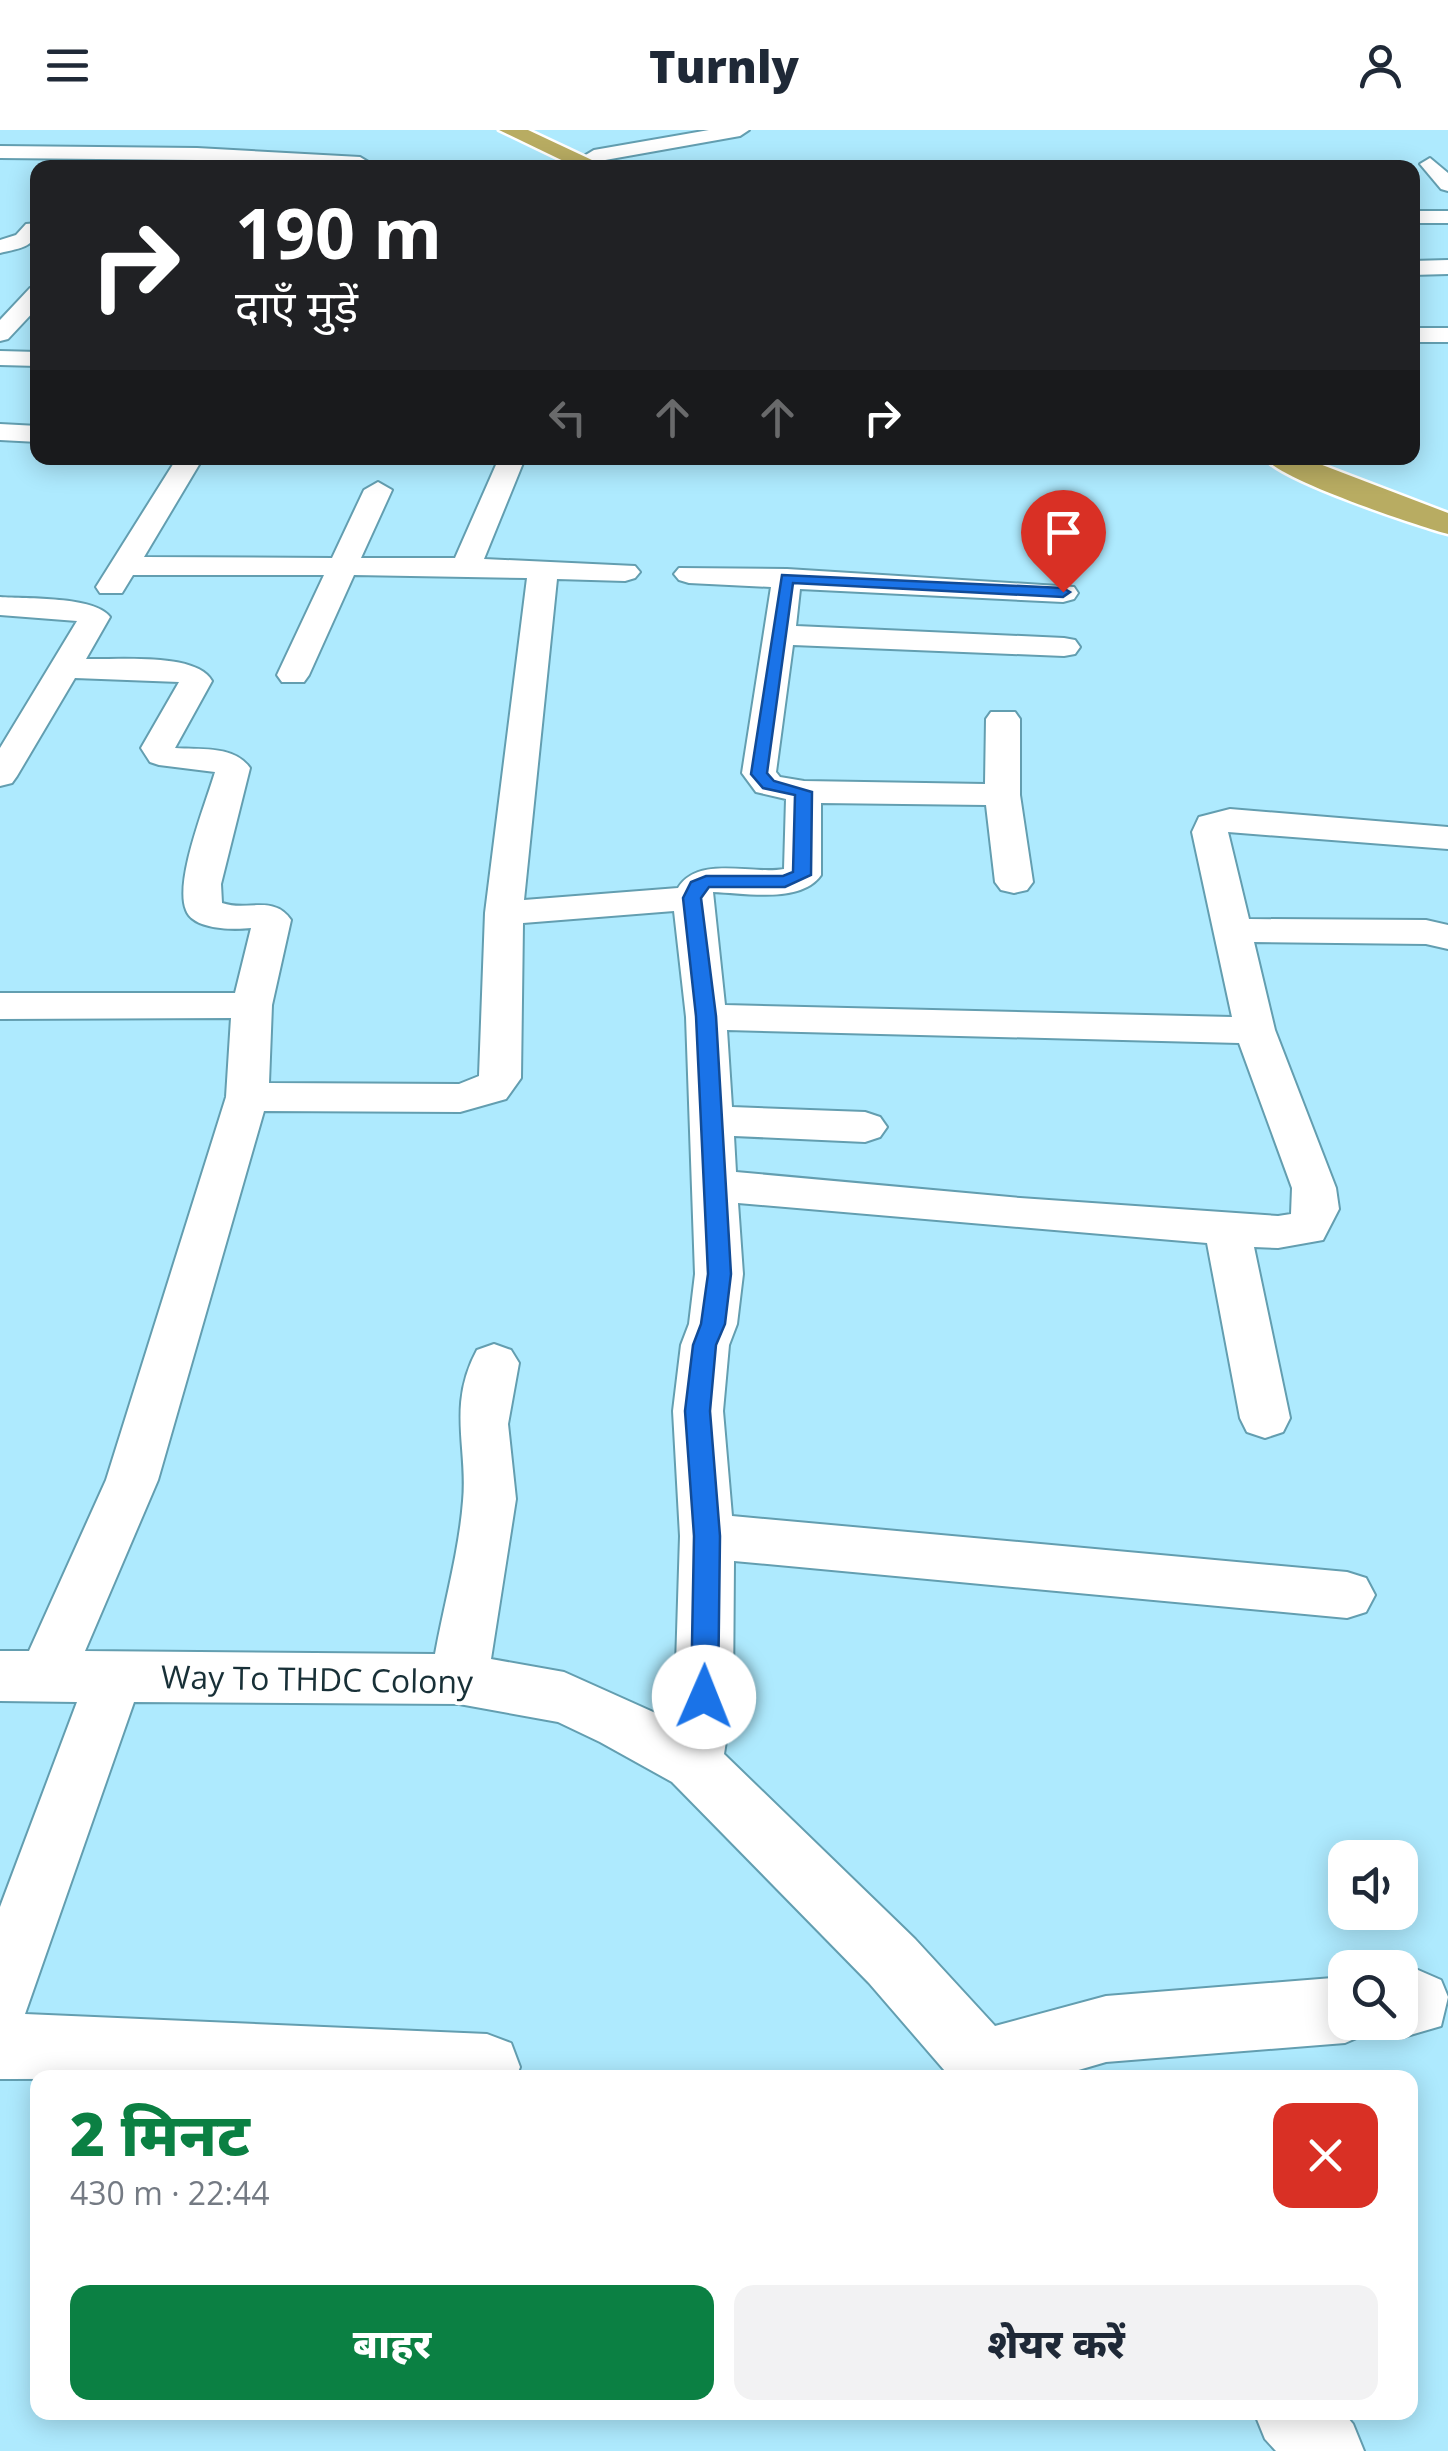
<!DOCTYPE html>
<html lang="hi">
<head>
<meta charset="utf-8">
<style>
	body { margin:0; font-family:"Open Sans","Noto Sans Devanagari",sans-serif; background:#f2f2f3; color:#1f2937; height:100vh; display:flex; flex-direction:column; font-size:38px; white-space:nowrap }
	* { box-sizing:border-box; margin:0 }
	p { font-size:32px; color:#747a83 }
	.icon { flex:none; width:55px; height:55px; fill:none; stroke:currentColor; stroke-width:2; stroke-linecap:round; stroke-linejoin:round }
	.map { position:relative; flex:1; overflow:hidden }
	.drawer { position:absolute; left:30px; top:1940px; width:1388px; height:350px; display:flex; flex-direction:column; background:#fff; border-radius:20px; box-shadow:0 5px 25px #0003 }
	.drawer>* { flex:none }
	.top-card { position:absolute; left:30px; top:30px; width:1390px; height:305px; border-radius:20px; box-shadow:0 5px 25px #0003; background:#202124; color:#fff; overflow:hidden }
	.tools { position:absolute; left:1328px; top:1710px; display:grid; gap:20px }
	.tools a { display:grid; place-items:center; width:90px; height:90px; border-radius:20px; background:#fff; box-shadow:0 5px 25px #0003; font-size:50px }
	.pin { position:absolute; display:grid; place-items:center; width:85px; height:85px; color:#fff; margin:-102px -42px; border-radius:50% 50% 50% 0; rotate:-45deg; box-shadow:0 0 10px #0007 }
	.pin .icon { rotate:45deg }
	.me { position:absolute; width:110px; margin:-55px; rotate:1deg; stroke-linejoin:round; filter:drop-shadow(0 0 8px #0008) }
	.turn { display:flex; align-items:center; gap:35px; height:210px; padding:0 40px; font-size:45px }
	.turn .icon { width:130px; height:130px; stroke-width:2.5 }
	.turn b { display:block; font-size:70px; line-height:85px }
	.lanes { display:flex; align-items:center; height:95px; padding:0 40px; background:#0003; justify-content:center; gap:50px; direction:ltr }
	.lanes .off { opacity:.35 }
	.round { display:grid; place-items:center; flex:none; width:105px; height:105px; border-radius:20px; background:#f2f2f3 }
	.headline { display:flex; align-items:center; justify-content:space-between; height:170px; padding:0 40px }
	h1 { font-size:60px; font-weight:800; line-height:75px; color:#0b8043 }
	.action { display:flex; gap:20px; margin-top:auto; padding:20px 40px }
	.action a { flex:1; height:115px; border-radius:20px; background:#0b8043; color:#fff; font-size:40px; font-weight:800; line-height:115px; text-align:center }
	.action a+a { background:#f2f2f3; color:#1f2937 }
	header { display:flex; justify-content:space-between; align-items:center; height:130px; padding:0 40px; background:#fff; font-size:45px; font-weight:800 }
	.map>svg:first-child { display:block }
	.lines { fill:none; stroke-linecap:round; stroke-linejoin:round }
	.minor-casing { stroke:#639eb0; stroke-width:4 }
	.highway-casing { stroke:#fff; stroke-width:5 }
	.minor { fill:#fff; fill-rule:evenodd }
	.highway { fill:#b8ac62; fill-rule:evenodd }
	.route { fill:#1a73e8; stroke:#114b97; stroke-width:2.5 }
	.labels { text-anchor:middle; stroke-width:8; stroke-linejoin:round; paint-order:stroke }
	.near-street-label { font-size:32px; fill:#183037; stroke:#fff }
</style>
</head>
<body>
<header><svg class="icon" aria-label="menu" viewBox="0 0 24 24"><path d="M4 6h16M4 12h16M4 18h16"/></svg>Turnly<svg class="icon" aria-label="person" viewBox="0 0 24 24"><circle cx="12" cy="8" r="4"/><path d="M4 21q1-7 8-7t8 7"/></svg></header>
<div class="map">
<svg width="1448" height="2321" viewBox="0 0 1448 2321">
	<rect width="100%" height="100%" fill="#aeeafe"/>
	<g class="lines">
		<defs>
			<g id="minor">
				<polygon points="709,0 749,0 740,6 594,32 584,26 594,20"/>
				<polygon points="0,16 197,18 360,27 370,33 365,38 197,30 0,28"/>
				<polygon points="1430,28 1448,43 1448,61 1441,59 1420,34"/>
				<rect x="1412" y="81" width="36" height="12"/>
				<path d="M38,93C38,117 21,118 0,123V110L16,105L26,94Z"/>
				<polygon points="1448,130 1448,144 1412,145 1412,131"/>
				<polygon points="38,156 38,177 8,209 0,211 0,190 30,158"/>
				<rect x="1412" y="198" width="36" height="14"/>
				<polygon points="0,221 38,222 38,236 0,235"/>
				<polygon points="0,294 38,296 38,312 0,310"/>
				<path d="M177,328H203L144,427L332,428L364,360L378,352L392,360L361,428H455L499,328H525L484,429L635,436L640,442L635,448L625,451L557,449L524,770L678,758C698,725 752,745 784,739L786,669L756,662L742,643L771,457L689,453L679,450L674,444L679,438L787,439L1074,457L1078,463L1074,469L1063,472L800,459L796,496L1064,508L1075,510L1080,517L1075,524L1064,526L793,515L776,642L780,647L804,651L985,654L986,589L991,582H1015L1020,589V665L1033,752L1027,760L1014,763L1001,760L995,752L986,675L821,673V745C801,774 744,763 713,762L725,875L1232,887L1192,702L1199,687L1230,679L1448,697V719L1228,702L1249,789L1426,790L1448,795V819L1426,814L1254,812L1275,900L1336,1058L1339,1079L1323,1110L1278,1118L1254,1117L1290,1288L1283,1302L1265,1308L1247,1302L1240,1288L1207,1113L738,1073L743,1144L737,1194L729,1215L723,1281L732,1386L1347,1442L1366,1448L1375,1465L1366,1482L1347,1488L734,1431L733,1567L724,1624L915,1809L995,1896L1106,1866L1345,1847V1892H1373L1368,1903L1345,1913L1106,1932L1051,1948H951L869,1853L672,1652L600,1612L558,1592L459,1574L134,1572L25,1884L487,1904L511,1913L520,1937L516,1948L0,1949V1777L77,1572L0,1571V1521H29L106,1350L226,967L231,888L0,889V863H235L251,798C234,800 193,800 186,780C174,751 206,673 215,642L159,635L150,632L141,618L179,552L75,548L17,646L12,653L0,656V618L77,491L0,485V467C26,469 95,466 110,487L86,529C117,530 197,522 212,551L175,618C200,620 234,615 250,638L221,754L222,773C247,782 273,764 291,790L272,875L269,953L459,954L479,946L485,783L527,448L354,445L309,545L304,552H282L277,545L324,445H133L122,463H100L96,457ZM674,781L686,887L695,1144L689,1194L681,1215L673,1281L680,1406L675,1567L671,1590L564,1542L491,1529L516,1369L508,1294L519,1233L511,1220L494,1214L477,1220C447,1275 468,1318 463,1371C459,1422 444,1474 435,1524L85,1521L158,1350L264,981L460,982L506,969L521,948L523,793ZM727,900L1239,913L1292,1058L1291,1084L1278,1086L1020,1068L736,1042L734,1006L865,1012L880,1007L887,997L880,987L865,982L732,977Z"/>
				<polygon points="1418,1840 1441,1850 1448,1867 1441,1896 1400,1908 1377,1898 1375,1892 1400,1892 1400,1842"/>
				<polygon points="1254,2282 1343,2282 1353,2294 1364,2321 1276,2321 1265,2309"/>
			</g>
			<g id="highway">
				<polygon points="499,0 528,0 609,38 578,38"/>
				<path d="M1265,328H1304L1448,383V404C1417,396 1280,350 1265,328Z"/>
			</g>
		</defs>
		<use href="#minor" class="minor-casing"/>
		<use href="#highway" class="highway-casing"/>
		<use href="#minor" class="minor"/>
		<use href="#highway" class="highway"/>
	</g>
	<polygon class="route" points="782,445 1063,458 1070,462 1063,467 793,453 767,643 774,651 812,662 811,745 785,757 709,757 701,768 716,886 731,1144 725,1194 716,1215 710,1281 720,1406 718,1567 714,1575 704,1579 695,1575 691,1567 694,1406 685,1281 693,1215 701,1194 708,1144 696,886 683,768 691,752 706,746 783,746 793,742 795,665 763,658 751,644"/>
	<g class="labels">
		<g class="near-street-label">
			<text transform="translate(317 1550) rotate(1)" y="11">Way To THDC Colony</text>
		</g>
	</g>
</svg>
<div class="tools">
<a><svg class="icon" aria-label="sound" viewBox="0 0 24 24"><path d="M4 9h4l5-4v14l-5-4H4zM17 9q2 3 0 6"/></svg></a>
<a><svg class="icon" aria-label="search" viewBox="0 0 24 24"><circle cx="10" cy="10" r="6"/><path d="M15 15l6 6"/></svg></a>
</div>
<div class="pin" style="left:1063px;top:462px;background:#d93025"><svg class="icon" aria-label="arrive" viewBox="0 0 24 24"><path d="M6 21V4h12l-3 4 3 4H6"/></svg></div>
<svg class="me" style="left:704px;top:1567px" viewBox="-20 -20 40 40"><circle r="19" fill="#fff"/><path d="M0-13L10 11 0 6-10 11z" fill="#1a73e8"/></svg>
<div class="top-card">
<div class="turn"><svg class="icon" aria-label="right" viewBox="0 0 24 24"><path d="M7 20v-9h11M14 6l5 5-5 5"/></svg><div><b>190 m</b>दाएँ मुड़ें</div></div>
<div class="lanes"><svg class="icon off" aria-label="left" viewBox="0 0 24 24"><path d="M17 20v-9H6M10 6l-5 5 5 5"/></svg><svg class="icon off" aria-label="ahead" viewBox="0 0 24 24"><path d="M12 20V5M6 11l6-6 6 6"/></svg><svg class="icon off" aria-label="ahead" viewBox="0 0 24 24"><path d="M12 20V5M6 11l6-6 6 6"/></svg><svg class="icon" aria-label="right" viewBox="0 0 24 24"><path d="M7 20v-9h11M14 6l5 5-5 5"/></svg></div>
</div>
<section class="drawer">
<div class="headline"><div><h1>2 मिनट</h1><p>430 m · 22:44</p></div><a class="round" style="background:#d93025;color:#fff"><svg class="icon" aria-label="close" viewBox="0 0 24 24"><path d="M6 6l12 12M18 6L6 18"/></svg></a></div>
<div class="action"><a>बाहर</a><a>शेयर करें</a></div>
</section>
</div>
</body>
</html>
